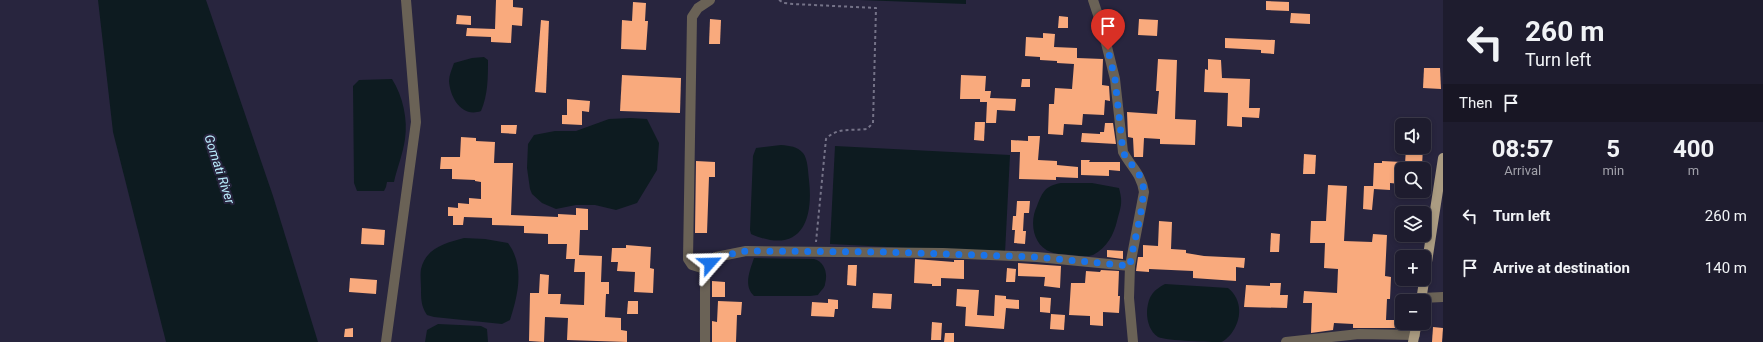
<!DOCTYPE html>
<html lang="en">
<head>
<meta charset="utf-8">
<style>
	body { margin:0; font-family:Roboto,sans-serif; background:#262536; color:#f1f3f6; height:100vh; display:flex; flex-direction:column; font-size:15px; white-space:nowrap }
	* { box-sizing:border-box; margin:0 }
	p { font-size:13px; color:#a1a1aa }
	.icon { flex:none; width:22px; height:22px; fill:none; stroke:currentColor; stroke-width:2; stroke-linecap:round; stroke-linejoin:round }
	.map { position:relative; flex:1; overflow:hidden }
	.drawer { display:flex; flex-direction:column; background:#1e1c2e; width:320px }
	.drawer>* { flex:none }
	.banner { background:#1e1c2e; color:#f1f3f6; overflow:hidden }
	.buttons { position:absolute; left:1395px; top:118px; display:grid; gap:8px }
	.buttons a { display:grid; place-items:center; width:36px; height:36px; border-radius:6px; background:#1e1c2e; box-shadow:0 2px 6px #0003,0 0 0 1px #3c3a4a; font-size:20px }
	.pin { position:absolute; display:grid; place-items:center; width:34px; height:34px; color:#fff; margin:-41px -17px; border-radius:50% 50% 50% 0; rotate:-45deg; box-shadow:0 0 4px #0007 }
	.pin .icon { rotate:45deg }
	.me { position:absolute; width:44px; margin:-22px; rotate:65deg; stroke-linejoin:round; filter:drop-shadow(0 0 3px #0008) }
	.turn { display:flex; align-items:center; gap:14px; height:84px; padding:0 16px; font-size:18px }
	.turn .icon { width:52px; height:52px; stroke-width:2.5 }
	.turn b { display:block; font-size:28px; line-height:34px }
	.then { display:flex; align-items:center; height:38px; padding:0 16px; background:#0003; gap:8px; font-size:15px }
	.eta { display:flex; justify-content:space-evenly; align-items:center; height:68px; text-align:center }
	.eta b { font-size:24px; font-weight:700; line-height:28px }
	ul { padding:0; list-style:none }
	li { display:flex; align-items:center; gap:12px; height:52px; padding:0 16px }
	li div { flex:1 }
	li b { display:block; font-size:15px }
	li em { font-style:normal }
	main { display:flex; flex:1; min-height:0 }
	.map>svg:first-child { display:block }
	.water { fill:#0d1b20 }
	.building { fill:#f9aa7d }
	.lines { fill:none; stroke-linecap:round; stroke-linejoin:round }
	.path { stroke:#757388; stroke-width:2; stroke-dasharray:3 3; stroke-linecap:butt }
	.minor { stroke:#6a6256; stroke-width:10 }
	.major { stroke:#ab9c82; stroke-width:10 }
	.route { stroke:#1a73e8; stroke-width:7; stroke-dasharray:0 12.6 }
	.labels { text-anchor:middle; stroke-width:4; stroke-linejoin:round; paint-order:stroke }
	.water-label { font-size:13px; font-style:italic; fill:#b9ecfc; stroke:#28253e }
</style>
</head>
<body>
<main>
<div class="map">
<svg width="1443" height="342" viewBox="0 0 1443 342">
	<rect width="100%" height="100%" fill="#28253e"/>
	<g class="water">
		<polygon points="98,0 206,0 273,196 318,342 166,342 113,132"/>
		<polygon points="860,0 966,0 966,4"/>
		<path d="M484,57L488,60C488,78 488,95 481,111C462,118 450,98 449,81C449,75 452,69 454,63L472,58Z"/>
		<path d="M392,79C403,96 408,120 405,139C403,154 397,168 394,182H387L386,187L384,191H357L354,183L353,86L359,80Z"/>
		<polygon points="631,118 647,119 659,143 657,170 637,203 616,210 595,205 576,205 556,209 542,203 532,194 530,189 527,168 528,144 534,135 555,131 576,131 609,119"/>
		<path d="M781,145C790,146 797,146 803,153C808,159 808,172 809,180C814,223 799,255 751,234L750,230L753,156L756,148Z"/>
		<polygon points="835,146 1010,155 1005,253 830,244"/>
		<path d="M1061,183H1092L1119,188C1123,203 1121,206 1117,221C1114,234 1107,248 1093,255C1087,257 1079,256 1072,255C1066,254 1057,255 1051,252C1033,246 1029,222 1037,206C1043,191 1045,186 1061,183Z"/>
		<path d="M464,238L485,239L508,243C525,266 518,295 510,320L502,324L434,317L427,315C421,306 421,299 421,288C421,282 420,275 421,269C426,248 445,243 464,238Z"/>
		<path d="M754,258L814,259C825,262 828,274 825,284C825,288 820,291 818,295L810,296H754C743,286 750,270 754,258Z"/>
		<path d="M1165,284L1228,288C1243,300 1242,320 1231,334C1228,337 1225,341 1221,342C1212,342 1167,341 1158,337C1150,332 1147,321 1147,313C1148,297 1152,291 1165,284Z"/>
		<polygon points="438,324 481,326 487,329 488,342 425,342 427,330"/>
	</g>
	<g class="building">
		<polygon points="496,0 513,0 513,7 523,8 522,26 512,25 511,43 491,42 491,37 466,36 467,28 495,29"/>
		<polygon points="1266,1 1289,2 1289,11 1266,10"/>
		<polygon points="633,2 646,3 645,21 648,21 646,50 621,49 622,20 632,21"/>
		<polygon points="1291,13 1310,14 1310,24 1290,23"/>
		<polygon points="457,15 471,16 471,25 456,24"/>
		<polygon points="1059,16 1068,17 1068,28 1058,28"/>
		<polygon points="710,19 721,20 720,44 709,44"/>
		<polygon points="1139,19 1158,20 1157,36 1138,35"/>
		<polygon points="541,20 549,21 546,93 535,92"/>
		<polygon points="1043,33 1055,34 1054,47 1077,48 1077,58 1103,59 1102,85 1109,86 1110,101 1105,100 1104,115 1083,114 1082,125 1064,124 1063,135 1048,134 1049,104 1054,104 1055,88 1072,89 1074,64 1057,63 1057,61 1040,60 1040,57 1025,56 1026,37 1043,38"/>
		<polygon points="1225,38 1275,40 1274,54 1261,53 1261,50 1225,48"/>
		<polygon points="1158,59 1177,60 1175,119 1196,120 1195,145 1160,144 1160,139 1144,138 1143,157 1134,157 1133,138 1128,137 1127,112 1157,114 1159,91 1156,91"/>
		<polygon points="1208,59 1221,60 1222,78 1250,79 1249,108 1260,108 1259,118 1242,117 1242,127 1227,126 1228,93 1204,92 1205,69 1208,70"/>
		<polygon points="1424,68 1440,68 1441,89 1423,88"/>
		<polygon points="622,75 681,78 680,113 620,111"/>
		<polygon points="961,75 986,76 985,91 991,91 990,98 1016,99 1015,111 997,110 996,123 986,123 987,102 980,102 980,99 960,99"/>
		<polygon points="1022,79 1030,79 1030,87 1021,87"/>
		<polygon points="567,99 590,101 589,112 582,111 582,125 562,124 562,115 567,115"/>
		<polygon points="975,122 985,122 984,141 974,140"/>
		<polygon points="1105,123 1113,123 1116,144 1081,142 1082,133 1100,134 1100,132 1104,132"/>
		<polygon points="501,125 517,125 516,134 501,133"/>
		<polygon points="1028,136 1040,136 1038,160 1057,161 1057,165 1078,167 1078,178 1056,177 1056,180 1019,179 1020,152 1011,152 1011,140 1028,141"/>
		<polygon points="461,137 476,138 476,141 495,142 494,163 513,163 511,215 558,217 558,214 576,215 576,208 588,209 588,230 580,230 579,255 602,256 601,282 609,282 609,294 606,294 605,317 621,318 621,330 627,331 627,342 567,340 568,318 545,317 544,342 529,341 530,293 539,293 540,274 549,275 548,294 561,294 560,304 584,305 585,272 574,272 575,259 566,259 567,244 548,244 548,234 524,233 524,226 492,225 492,218 464,217 463,225 453,225 453,216 448,216 448,207 458,208 458,203 469,204 469,198 481,199 481,182 475,181 475,180 452,179 452,169 440,169 441,157 460,157"/>
		<polygon points="1406,147 1423,147 1422,166 1405,165"/>
		<polygon points="1304,154 1316,155 1315,174 1303,174"/>
		<polygon points="1081,160 1090,160 1089,162 1120,162 1120,171 1109,170 1109,176 1081,175"/>
		<polygon points="696,161 715,162 715,177 709,177 707,233 695,233"/>
		<polygon points="1382,161 1402,162 1401,184 1390,183 1390,190 1374,189 1372,210 1363,209 1364,186 1373,186 1374,163 1382,163"/>
		<polygon points="1328,185 1347,186 1344,241 1372,242 1373,234 1387,235 1385,276 1391,277 1390,299 1387,299 1386,320 1396,320 1395,328 1353,328 1353,324 1334,323 1333,330 1311,333 1312,303 1303,303 1304,291 1337,293 1338,269 1324,268 1325,243 1310,243 1311,221 1326,221"/>
		<polygon points="1017,201 1030,201 1029,213 1024,213 1023,231 1026,231 1025,244 1014,243 1015,230 1012,230 1013,216 1016,216"/>
		<polygon points="1159,221 1172,222 1171,249 1186,250 1186,253 1204,256 1245,258 1244,268 1236,267 1236,281 1193,278 1193,271 1149,269 1149,272 1136,271 1138,257 1143,257 1143,245 1158,246"/>
		<polygon points="362,228 385,230 384,245 361,244"/>
		<polygon points="1271,233 1280,234 1279,252 1270,252"/>
		<polygon points="626,245 651,247 650,268 654,269 653,293 634,292 635,272 617,271 618,262 611,262 612,248 626,248"/>
		<polygon points="1107,250 1123,251 1123,259 1107,257"/>
		<polygon points="915,259 954,262 954,260 964,260 964,279 941,278 941,286 932,286 932,284 914,283"/>
		<polygon points="1018,263 1061,266 1060,288 1044,286 1045,277 1018,276"/>
		<polygon points="848,265 857,265 856,286 847,285"/>
		<polygon points="1007,268 1016,269 1015,282 1006,282"/>
		<polygon points="1101,270 1119,271 1118,296 1120,296 1119,313 1103,312 1103,326 1090,325 1090,316 1069,315 1071,283 1085,283 1086,271 1100,272"/>
		<polygon points="350,278 377,280 376,294 349,292"/>
		<polygon points="712,281 725,282 725,297 712,297"/>
		<polygon points="1270,283 1281,283 1280,295 1288,295 1287,308 1244,307 1246,285 1270,286"/>
		<polygon points="957,289 979,290 977,315 994,316 995,295 1006,296 1006,299 1019,300 1019,309 1006,308 1004,329 965,326 966,307 956,306"/>
		<polygon points="873,293 892,294 891,309 872,308"/>
		<polygon points="1040,297 1051,298 1050,313 1040,312"/>
		<polygon points="828,299 838,300 838,309 835,309 834,317 811,316 812,302 828,303"/>
		<polygon points="628,301 638,301 638,314 627,314"/>
		<polygon points="718,301 742,302 741,315 737,315 736,342 712,342 712,321 717,322"/>
		<polygon points="1051,314 1065,315 1064,330 1050,329"/>
		<polygon points="932,322 942,323 941,340 931,340"/>
		<polygon points="1433,327 1443,328 1442,342 1432,342"/>
		<polygon points="353,328 353,337 344,337 345,329"/>
		<polygon points="945,333 954,333 954,342 944,342"/>
	</g>
	<g class="lines">
		<path class="path" d="M779,0L784,3L793,4L876,8L873,123L867,129C851,131 837,127 826,139L816,242"/>
		<g class="minor">
			<polyline points="710,0 698,8 692,17 688,259 692,265 705,269 716,257 746,251 943,253 1037,257 1130,266"/>
			<path d="M1093,0L1102,27L1115,79L1123,152C1131,167 1141,173 1144,192L1130,266L1129,298L1133,342"/>
			<polyline points="705,269 705,342"/>
			<polyline points="1422,298 1443,297"/>
			<polyline points="386,342 416,122 406,0"/>
			<polyline points="1286,342 1359,334 1415,335"/>
		</g>
		<g class="major">
			<polyline points="1421,301 1443,158"/>
			<polyline points="1413,342 1417,323"/>
		</g>
	</g>
	<g class="lines">
		<path class="route" d="M710,263L716,257L746,251L884,252L1037,257L1130,266C1132,246 1148,197 1142,180C1137,169 1128,162 1123,152L1115,79L1108,50"/>
	</g>
	<g class="labels">
		<g class="water-label">
			<text transform="translate(220 169) rotate(72)" y="5">Gomati River</text>
		</g>
	</g>
</svg>
<div class="buttons">
<a><svg class="icon" aria-label="sound" viewBox="0 0 24 24"><path d="M4 9h4l5-4v14l-5-4H4zM17 9q2 3 0 6"/></svg></a>
<a><svg class="icon" aria-label="search" viewBox="0 0 24 24"><circle cx="10" cy="10" r="6"/><path d="M15 15l6 6"/></svg></a>
<a><svg class="icon" aria-label="layers" viewBox="0 0 24 24"><path d="M12 4l9 5-9 5-9-5zM3 14l9 5 9-5"/></svg></a>
<a>+</a>
<a>−</a>
</div>
<div class="pin" style="left:1108px;top:50px;background:#d93025"><svg class="icon" aria-label="arrive" viewBox="0 0 24 24"><path d="M6 21V4h12l-3 4 3 4H6"/></svg></div>
<svg class="me" style="left:710px;top:263px" viewBox="-20 -20 40 40"><path d="M0-17L14 15 0 8-14 15z" fill="#1a73e8" stroke="#fff" stroke-width="4"/></svg>
</div>
<section class="drawer">
<div class="banner">
<div class="turn"><svg class="icon" aria-label="left" viewBox="0 0 24 24"><path d="M17 20v-9H6M10 6l-5 5 5 5"/></svg><div><b>260 m</b>Turn left</div></div>
<div class="then">Then<svg class="icon" aria-label="arrive" viewBox="0 0 24 24"><path d="M6 21V4h12l-3 4 3 4H6"/></svg></div>
</div>
<div class="eta">
<div><b>08:57</b><p>Arrival</p></div>
<div><b>5</b><p>min</p></div>
<div><b>400</b><p>m</p></div>
</div>
<ul>
<li><svg class="icon" aria-label="left" viewBox="0 0 24 24"><path d="M17 20v-9H6M10 6l-5 5 5 5"/></svg><div><b>Turn left</b></div><em>260 m</em></li>
<li><svg class="icon" aria-label="arrive" viewBox="0 0 24 24"><path d="M6 21V4h12l-3 4 3 4H6"/></svg><div><b>Arrive at destination</b></div><em>140 m</em></li>
</ul>
</section>
</main>
</body>
</html>
